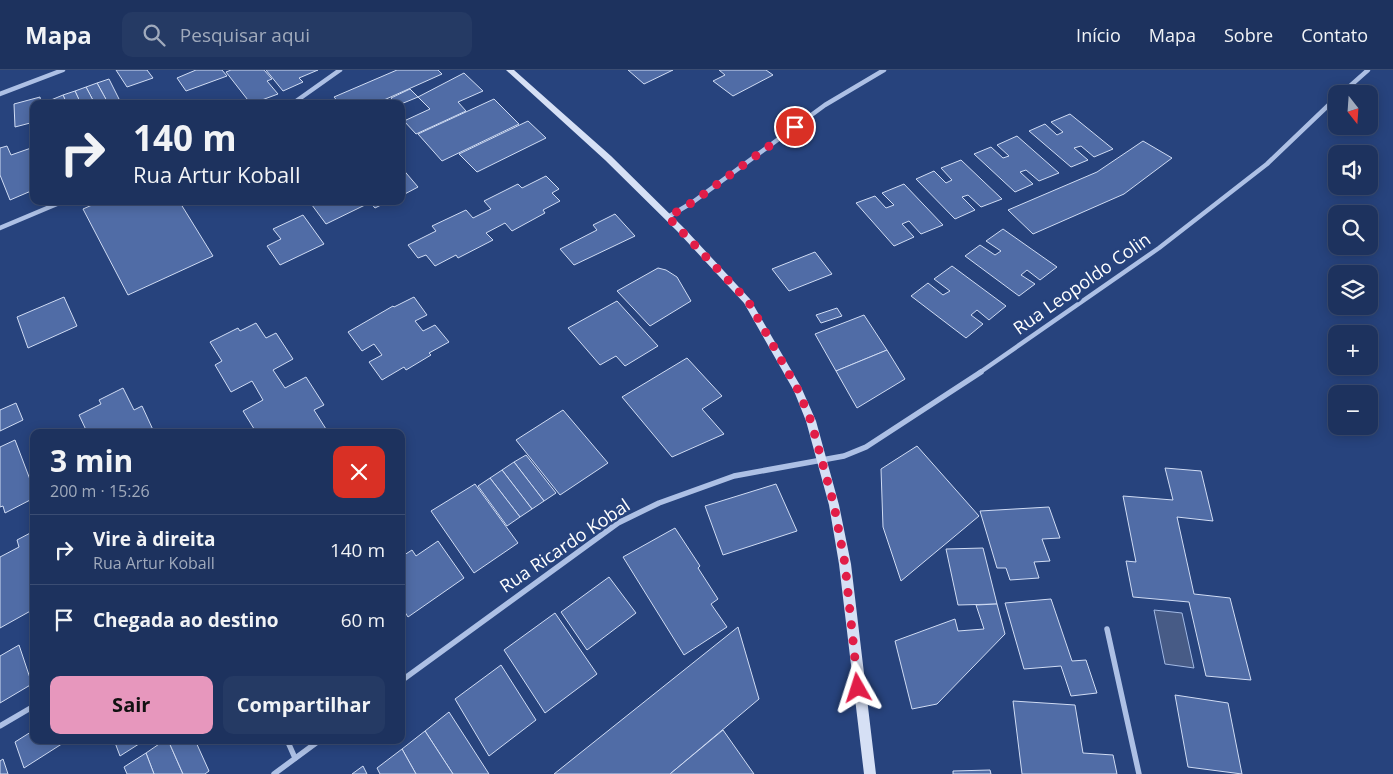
<!DOCTYPE html>
<html lang="pt">
<head>
<meta charset="utf-8">
<style>
	body { margin:0; font-family:"Open Sans",sans-serif; background:#253a64; color:#f1f3f6; height:100vh; display:flex; flex-direction:column; font-size:19px; white-space:nowrap }
	* { box-sizing:border-box; margin:0 }
	p { font-size:16px; color:#a0aabc }
	.icon { flex:none; width:28px; height:28px; fill:none; stroke:currentColor; stroke-width:2; stroke-linecap:round; stroke-linejoin:round }
	.map { position:relative; flex:1; overflow:hidden }
	.details { position:absolute; left:30px; top:359px; width:375px; height:315px; display:flex; flex-direction:column; background:#1d325e; border-radius:10px; box-shadow:0 2px 12px #0003,0 0 0 1px #3b4d73 }
	.details>* { flex:none }
	.hud { position:absolute; left:30px; top:30px; width:375px; height:105px; border-radius:10px; box-shadow:0 2px 12px #0003,0 0 0 1px #3b4d73; background:#1d325e; color:#f1f3f6; overflow:hidden }
	.needle { width:32px; rotate:163deg }
	.tools { position:absolute; left:1328px; top:15px; display:grid; gap:10px }
	.tools a { display:grid; place-items:center; width:50px; height:50px; border-radius:10px; background:#1d325e; box-shadow:0 2px 12px #0003,0 0 0 1px #3b4d73; font-size:25px }
	.pin { position:absolute; display:grid; place-items:center; width:42px; height:42px; color:#fff; margin:-21px; border:2px solid #fff; border-radius:50%; box-shadow:0 1px 5px #0007 }
	.me { position:absolute; width:55px; margin:-28px; rotate:354deg; stroke-linejoin:round; filter:drop-shadow(0 0 4px #0008) }
	.turn { display:flex; align-items:center; gap:18px; height:105px; padding:0 20px; font-size:22px }
	.turn .icon { width:65px; height:65px; stroke-width:2.5 }
	.turn b { display:block; font-size:35px; line-height:42px }
	.round { display:grid; place-items:center; flex:none; width:52px; height:52px; border-radius:10px; background:#253a64 }
	.headline { display:flex; align-items:center; justify-content:space-between; height:85px; padding:0 20px }
	h1 { font-size:30px; font-weight:700; line-height:38px }
	.action { display:flex; gap:10px; margin-top:auto; padding:10px 20px }
	.action a { flex:1; height:58px; border-radius:10px; background:#e797bd; color:#111; font-size:20px; font-weight:700; line-height:58px; text-align:center }
	.action a+a { background:#253a64; color:#f1f3f6 }
	ul { padding:0; list-style:none }
	li { display:flex; align-items:center; gap:15px; height:70px; padding:0 20px; border-top:1px solid #3b4d73 }
	li div { flex:1 }
	li b { display:block; font-size:19px }
	li em { font-style:normal }
	header { display:flex; align-items:center; gap:30px; box-sizing:border-box; height:70px; padding:0 25px; background:#1d325e; border-bottom:1px solid #3b4d73 }
	header strong { font-size:24px }
	nav { display:flex; gap:28px; margin-inline-start:auto; font-size:18px }
	.search { width:350px; height:45px; background:#253a64; display:flex; align-items:center; gap:12px; box-sizing:border-box; padding:0 18px; border-radius:10px; color:#a0aabc; font-size:19px }
	.map>svg:first-child { display:block }
	.water { fill:#475b86; stroke:#a1b9e5 }
	.building { fill:#506ca6; stroke:#d0dcf4 }
	.lines { fill:none; stroke-linecap:round; stroke-linejoin:round }
	.street-far1 { stroke:#adc0e5; stroke-width:4.5 }
	.street { stroke:#adc0e5; stroke-width:5.5 }
	.secondary { fill:#d6e0f5; fill-rule:evenodd }
	.route { stroke:#e11d48; stroke-width:9; stroke-dasharray:0 16.2 }
	.labels { text-anchor:middle; stroke-width:5; stroke-linejoin:round; paint-order:stroke }
	.street-label { font-size:18px; fill:#fff; stroke:#27437d }
</style>
</head>
<body>
<header>
<strong>Mapa</strong>
<div class="search"><svg class="icon" aria-label="search" viewBox="0 0 24 24"><circle cx="10" cy="10" r="6"/><path d="M15 15l6 6"/></svg>Pesquisar aqui</div>
<nav><a>Início</a><a>Mapa</a><a>Sobre</a><a>Contato</a></nav>
</header>
<div class="map">
<svg width="1393" height="704" viewBox="0 0 1393 704">
	<rect width="100%" height="100%" fill="#27437d"/>
	<polygon class="water" points="1154,540 1182,543 1194,598 1165,594"/>
	<g class="building">
		<polygon points="116,0 147,0 153,8 127,17"/>
		<polygon points="196,0 222,0 227,6 186,21 177,8"/>
		<polygon points="231,0 264,0 272,9 267,11 278,24 251,34 226,2"/>
		<polygon points="266,0 318,0 299,8 303,12 283,21"/>
		<polygon points="397,0 438,0 442,4 375,34 340,34 334,27"/>
		<polygon points="628,0 673,0 644,14"/>
		<polygon points="719,0 766,0 773,5 733,26 713,11 725,5"/>
		<polygon points="464,3 483,21 458,32 466,41 416,64 404,51 430,39 418,27"/>
		<polygon points="109,9 119,29 108,33 97,13"/>
		<polygon points="97,13 108,33 95,34 86,17"/>
		<polygon points="86,17 95,34 81,34 75,21"/>
		<polygon points="410,19 418,27 401,34 396,34 391,28"/>
		<polygon points="75,21 81,34 67,34 63,25"/>
		<polygon points="63,25 67,34 53,34 51,30"/>
		<polygon points="40,27 41,34 34,34 34,52 15,57 14,34"/>
		<polygon points="494,29 519,54 442,91 418,64"/>
		<polygon points="1070,44 1113,79 1094,87 1081,76 1074,78 1088,90 1071,97 1029,61 1045,54 1057,65 1063,62 1051,52"/>
		<polygon points="528,51 546,68 477,102 459,84"/>
		<polygon points="1017,66 1059,103 1039,111 1026,100 1020,102 1033,114 1015,122 974,84 991,77 1003,88 1009,86 997,75"/>
		<polygon points="1143,71 1172,88 1124,124 1033,164 1008,140 1097,102"/>
		<polygon points="7,76 11,85 34,77 34,117 30,119 31,121 10,130 0,105 0,78"/>
		<polygon points="961,90 1002,129 981,137 968,125 962,127 975,140 955,149 916,109 934,101 946,113 952,110 941,98"/>
		<polygon points="401,97 418,117 401,126"/>
		<polygon points="546,106 559,119 552,123 560,131 543,140 545,143 512,161 505,153 486,163 493,170 458,188 456,185 435,196 426,185 418,188 408,175 436,161 432,156 466,140 473,148 491,139 484,131 518,114 522,118"/>
		<polygon points="904,114 943,155 921,164 909,151 902,154 914,167 894,176 856,133 875,126 886,138 894,135 882,123"/>
		<polygon points="101,131 179,131 213,186 128,225 83,139"/>
		<polygon points="309,131 362,131 365,135 326,154"/>
		<polygon points="369,131 389,131 375,138"/>
		<polygon points="615,144 635,166 574,195 560,179 597,160 593,155"/>
		<polygon points="303,145 324,174 280,195 267,176 281,169 273,159"/>
		<polygon points="1003,159 1057,197 1040,210 1027,200 1021,205 1035,214 1019,226 965,186 980,175 995,185 1001,181 986,171"/>
		<polygon points="815,182 832,204 789,221 772,199"/>
		<polygon points="952,196 1006,236 989,250 977,240 971,245 983,254 966,268 911,226 928,213 943,225 950,221 934,209"/>
		<polygon points="658,198 666,200 677,207 691,231 650,256 617,221"/>
		<polygon points="64,227 77,256 28,278 17,247"/>
		<polygon points="414,227 427,245 415,251 423,261 435,255 449,272 429,283 431,285 406,300 404,297 382,310 369,292 382,285 374,274 362,281 348,262 393,236 394,237"/>
		<polygon points="617,231 658,276 625,296 616,286 600,295 568,258"/>
		<polygon points="837,238 842,246 821,253 816,245"/>
		<polygon points="864,245 887,280 836,301 815,264"/>
		<polygon points="256,253 266,268 276,263 293,289 273,300 285,318 306,307 324,335 314,340 326,359 318,362 256,362 243,341 263,330 252,311 231,322 215,295 222,291 210,272 238,258 240,261"/>
		<polygon points="887,280 905,309 857,338 836,301"/>
		<polygon points="687,288 722,326 702,339 724,364 672,387 622,327"/>
		<polygon points="123,318 134,340 142,336 154,362 87,362 79,345 101,334 99,330"/>
		<polygon points="16,333 23,350 0,361 0,340"/>
		<polygon points="563,340 608,393 560,425 516,370"/>
		<polygon points="15,370 34,420 34,428 5,443 3,436 0,437 0,377"/>
		<polygon points="917,376 979,446 901,511 883,457 881,399"/>
		<polygon points="526,385 556,423 544,431 514,392"/>
		<polygon points="514,392 544,431 532,439 502,400"/>
		<polygon points="1165,398 1201,401 1213,451 1177,447 1194,524 1230,528 1251,610 1206,606 1189,532 1133,527 1126,491 1136,492 1123,426 1173,430"/>
		<polygon points="502,400 532,439 520,447 490,408"/>
		<polygon points="490,408 520,447 507,456 478,416"/>
		<polygon points="475,414 518,473 474,503 431,441"/>
		<polygon points="776,414 797,461 723,485 705,436"/>
		<polygon points="1049,437 1060,468 1042,469 1050,491 1034,492 1039,508 1010,510 1006,498 997,498 980,441"/>
		<polygon points="675,458 700,496 698,498 718,529 711,534 727,557 684,585 623,487"/>
		<polygon points="34,461 34,539 0,558 0,487 19,477 17,470"/>
		<polygon points="438,471 464,508 408,547 401,536 401,487 412,480 416,486"/>
		<polygon points="983,478 997,534 958,535 946,479"/>
		<polygon points="609,507 636,543 587,580 561,542"/>
		<polygon points="1051,529 1072,591 1086,590 1097,623 1071,626 1061,596 1024,599 1005,533"/>
		<polygon points="997,534 1005,564 937,634 912,639 895,571 955,549 958,561 984,559 976,535"/>
		<polygon points="555,543 597,604 545,643 504,580"/>
		<polygon points="738,557 759,629 670,704 554,704"/>
		<polygon points="19,575 32,614 0,633 0,586"/>
		<polygon points="501,595 536,650 489,686 455,629"/>
		<polygon points="1175,625 1228,633 1242,704 1188,697"/>
		<polygon points="1013,631 1075,635 1083,683 1113,685 1117,704 1022,704"/>
		<polygon points="449,642 489,704 453,704 425,661"/>
		<polygon points="34,660 34,670 68,670 24,698 15,672"/>
		<polygon points="723,660 754,704 670,704"/>
		<polygon points="425,661 453,704 416,704 402,679"/>
		<polygon points="114,670 141,670 142,672 120,686"/>
		<polygon points="165,670 168,670 183,704 154,704 146,683"/>
		<polygon points="168,670 195,670 209,701 205,704 183,704"/>
		<polygon points="402,679 416,704 380,704 377,698"/>
		<polygon points="146,683 154,704 127,704 124,697"/>
		<polygon points="3,689 8,704 0,704 0,691"/>
		<polygon points="363,696 367,704 352,704"/>
		<polygon points="990,700 991,704 953,704 953,701"/>
	</g>
	<g class="lines">
		<g class="street-far1">
			<polyline points="0,24 63,0"/>
			<polyline points="1341,24 1368,0"/>
			<polyline points="292,34 340,0"/>
			<polyline points="668,147 693,132 825,35 884,0"/>
			<polyline points="0,158 64,131"/>
			<polyline points="979,303 1159,178 1267,94 1336,28"/>
		</g>
		<g class="street">
			<polyline points="1107,559 1139,704"/>
			<polyline points="401,611 618,453 659,433 734,406 844,386 866,377 981,302"/>
			<polyline points="0,656 34,636"/>
			<polyline points="287,670 295,688"/>
			<polyline points="274,704 320,670"/>
		</g>
		<polygon class="secondary" points="506,0 514,0 611,86 684,158 750,229 801,317 816,351 839,435 851,494 876,704 864,704 839,494 829,435 806,351 794,321 744,233 678,162 605,90"/>
	</g>
	<g class="lines">
		<polyline class="route" points="795,57 693,132 668,147 748,231 798,320 811,351 834,435 845,494 858,618"/>
	</g>
	<g class="labels">
		<g class="street-label">
			<text transform="translate(1082 214) rotate(-35)" y="6">Rua Leopoldo Colin</text>
			<text transform="translate(565 476) rotate(-34)" y="6">Rua Ricardo Kobal</text>
		</g>
	</g>
</svg>
<div class="tools">
<a><svg class="needle" viewBox="-14 -14 28 28"><path d="M0-13l5 13h-10z" fill="#e53935"/><path d="M0 13l5-13h-10z" fill="#a0aabc"/></svg></a>
<a><svg class="icon" aria-label="sound" viewBox="0 0 24 24"><path d="M4 9h4l5-4v14l-5-4H4zM17 9q2 3 0 6"/></svg></a>
<a><svg class="icon" aria-label="search" viewBox="0 0 24 24"><circle cx="10" cy="10" r="6"/><path d="M15 15l6 6"/></svg></a>
<a><svg class="icon" aria-label="layers" viewBox="0 0 24 24"><path d="M12 4l9 5-9 5-9-5zM3 14l9 5 9-5"/></svg></a>
<a>+</a>
<a>−</a>
</div>
<div class="pin" style="left:795px;top:57px;background:#d93025"><svg class="icon" aria-label="arrive" viewBox="0 0 24 24"><path d="M6 21V4h12l-3 4 3 4H6"/></svg></div>
<svg class="me" style="left:858px;top:618px" viewBox="-20 -20 40 40"><path d="M0-17L14 15 0 8-14 15z" fill="#e11d48" stroke="#fff" stroke-width="4"/></svg>
<div class="hud">
<div class="turn"><svg class="icon" aria-label="right" viewBox="0 0 24 24"><path d="M7 20v-9h11M14 6l5 5-5 5"/></svg><div><b>140 m</b>Rua Artur Koball</div></div>
</div>
<section class="details">
<div class="headline"><div><h1>3 min</h1><p>200 m · 15:26</p></div><a class="round" style="background:#d93025;color:#fff"><svg class="icon" aria-label="close" viewBox="0 0 24 24"><path d="M6 6l12 12M18 6L6 18"/></svg></a></div>
<ul>
<li><svg class="icon" aria-label="right" viewBox="0 0 24 24"><path d="M7 20v-9h11M14 6l5 5-5 5"/></svg><div><b>Vire à direita</b><p>Rua Artur Koball</p></div><em>140 m</em></li>
<li><svg class="icon" aria-label="arrive" viewBox="0 0 24 24"><path d="M6 21V4h12l-3 4 3 4H6"/></svg><div><b>Chegada ao destino</b></div><em>60 m</em></li>
</ul>
<div class="action"><a>Sair</a><a>Compartilhar</a></div>
</section>
</div>
</body>
</html>
